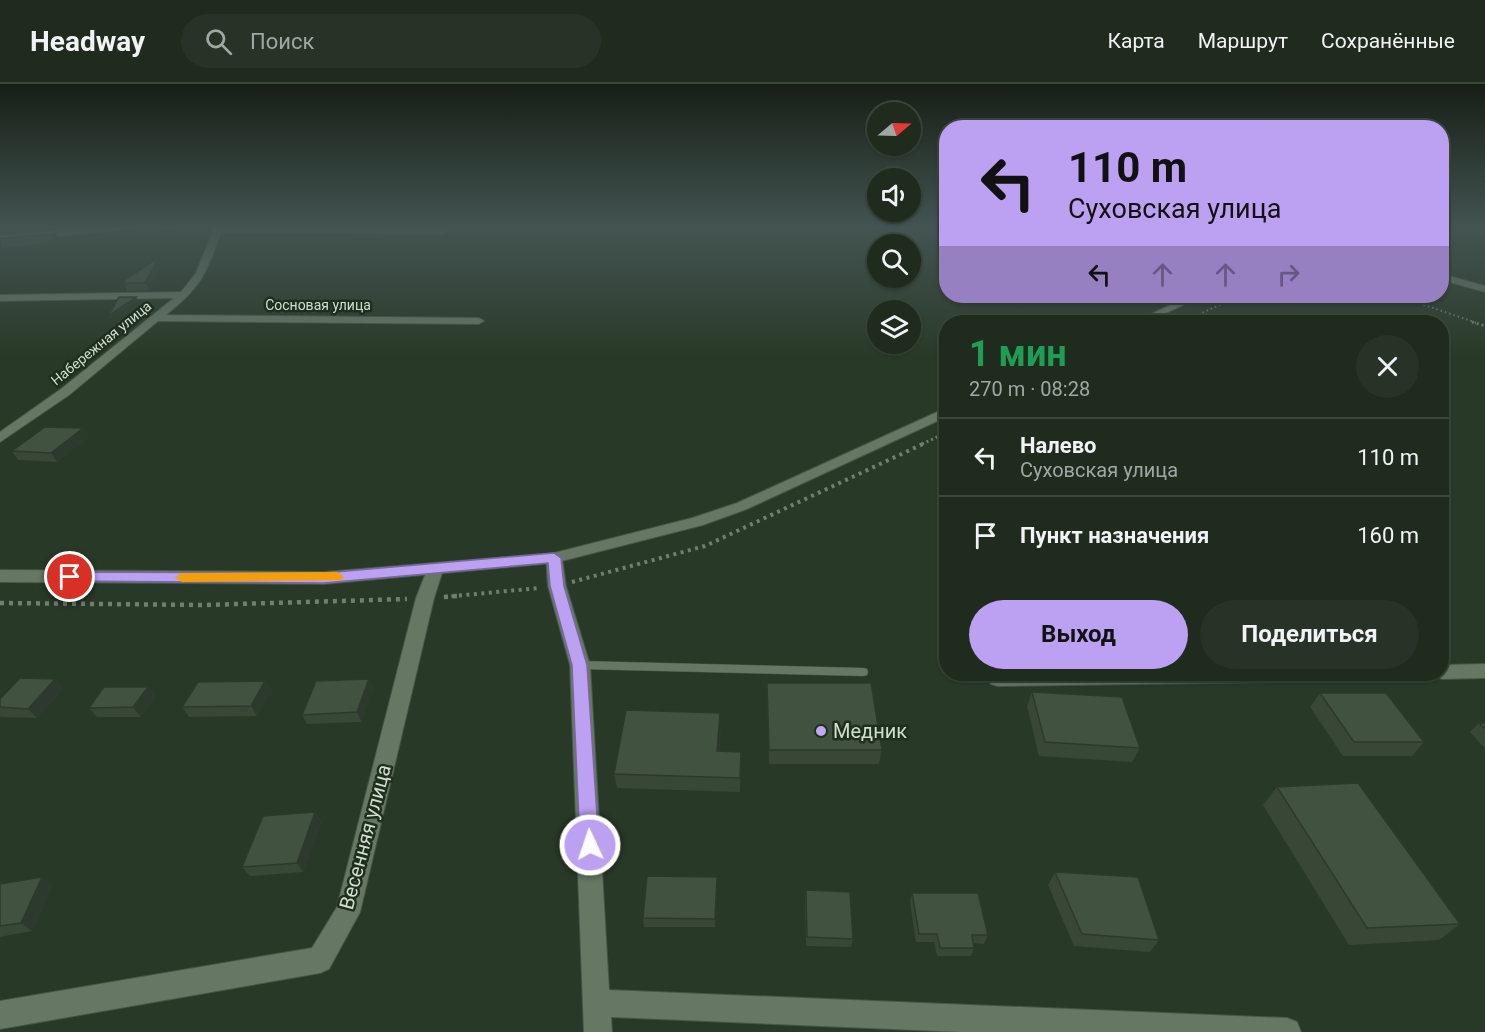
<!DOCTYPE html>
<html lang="ru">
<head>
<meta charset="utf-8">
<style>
	body { margin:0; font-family:Roboto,sans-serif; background:#273326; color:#f1f3f6; height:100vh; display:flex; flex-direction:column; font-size:22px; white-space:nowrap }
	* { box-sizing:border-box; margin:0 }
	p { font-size:20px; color:#a1a7a4 }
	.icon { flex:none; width:33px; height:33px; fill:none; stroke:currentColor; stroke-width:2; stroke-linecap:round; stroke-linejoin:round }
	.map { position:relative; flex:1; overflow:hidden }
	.sheet { position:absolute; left:939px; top:231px; width:510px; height:366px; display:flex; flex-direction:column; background:#1f2b1d; border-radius:24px; box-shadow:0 2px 4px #0004,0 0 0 2px #3c473b }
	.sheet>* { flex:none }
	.top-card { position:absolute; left:939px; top:36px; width:510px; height:183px; border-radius:24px; box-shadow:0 2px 4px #0004,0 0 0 2px #3c473b; background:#bca0f2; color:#111; overflow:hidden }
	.needle { width:39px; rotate:71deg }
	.fabs { position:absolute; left:867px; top:18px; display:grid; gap:12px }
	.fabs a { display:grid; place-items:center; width:54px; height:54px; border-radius:50%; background:#1f2b1d; box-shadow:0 2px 4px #0004,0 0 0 2px #3c473b; font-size:30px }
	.pin { position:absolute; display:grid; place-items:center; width:51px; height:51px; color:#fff; margin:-26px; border:3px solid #fff; border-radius:50%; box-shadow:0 2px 6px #0007 }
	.me { position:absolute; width:66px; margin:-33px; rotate:357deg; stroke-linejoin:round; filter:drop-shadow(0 0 4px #0008) }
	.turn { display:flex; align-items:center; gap:21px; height:126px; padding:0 30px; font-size:27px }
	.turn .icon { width:78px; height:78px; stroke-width:2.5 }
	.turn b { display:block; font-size:42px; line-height:51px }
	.lanes { display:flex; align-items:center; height:57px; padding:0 30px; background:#0003; justify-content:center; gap:30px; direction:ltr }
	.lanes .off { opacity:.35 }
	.round { display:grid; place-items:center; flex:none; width:63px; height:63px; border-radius:32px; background:#273326 }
	.head { display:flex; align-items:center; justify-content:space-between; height:102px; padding:0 30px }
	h1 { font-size:36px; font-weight:700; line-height:45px; color:#1e9e55 }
	.primary-button { display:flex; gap:12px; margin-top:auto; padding:12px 30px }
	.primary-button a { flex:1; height:69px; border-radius:36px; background:#bca0f2; color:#111; font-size:24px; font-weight:700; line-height:69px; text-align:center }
	.primary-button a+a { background:#273326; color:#f1f3f6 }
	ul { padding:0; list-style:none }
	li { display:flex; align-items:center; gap:18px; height:78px; padding:0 30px; border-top:2px solid #3c473b }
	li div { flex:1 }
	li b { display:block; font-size:22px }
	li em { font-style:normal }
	header { display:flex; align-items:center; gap:36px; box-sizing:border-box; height:84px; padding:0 30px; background:#1f2b1d; border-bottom:2px solid #3c473b }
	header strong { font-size:28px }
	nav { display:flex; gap:33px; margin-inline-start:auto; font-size:21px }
	.search { width:420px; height:54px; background:#273326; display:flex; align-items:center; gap:15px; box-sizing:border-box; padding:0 21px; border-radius:33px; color:#a1a7a4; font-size:22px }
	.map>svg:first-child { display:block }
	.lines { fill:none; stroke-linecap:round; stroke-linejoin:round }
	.service-casing { stroke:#475546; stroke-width:1 }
	.minor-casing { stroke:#475546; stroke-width:2 }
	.tertiary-casing { stroke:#475546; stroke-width:2 }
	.path-far3 { stroke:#717f70; stroke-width:2; stroke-dasharray:1.5 3; stroke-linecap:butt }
	.path-far2 { stroke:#717f70; stroke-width:3; stroke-dasharray:2 3; stroke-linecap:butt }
	.path-far1 { stroke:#717f70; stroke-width:4; stroke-dasharray:3 4.5; stroke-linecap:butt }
	.path { stroke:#717f70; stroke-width:4.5; stroke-dasharray:4 5; stroke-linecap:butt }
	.service { fill:#667864; fill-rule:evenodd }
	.minor { fill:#667864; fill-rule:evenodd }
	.tertiary { fill:#667864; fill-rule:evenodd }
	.wall { fill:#394737 }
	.shaded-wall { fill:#2e392d }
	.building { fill:#425240; stroke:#2e392d; stroke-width:1.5 }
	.route { fill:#bca0f2; stroke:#7a689d; stroke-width:1.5 }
	.slow { fill:#f59e0b }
	.poi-dot { fill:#c5a7f1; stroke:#1f2f1e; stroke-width:2 }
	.labels { text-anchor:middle; stroke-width:5; stroke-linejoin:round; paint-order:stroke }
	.far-street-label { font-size:14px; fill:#d3ddd2; stroke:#1f2f1e }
	.near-poi-label { font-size:20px; fill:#d3ddd2; stroke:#1f2f1e; text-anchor:start }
	.near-street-label { font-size:20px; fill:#d3ddd2; stroke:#1f2f1e }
</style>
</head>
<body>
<header>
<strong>Headway</strong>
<div class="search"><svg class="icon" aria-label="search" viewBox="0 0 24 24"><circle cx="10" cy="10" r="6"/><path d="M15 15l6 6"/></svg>Поиск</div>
<nav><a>Карта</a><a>Маршрут</a><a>Сохранённые</a></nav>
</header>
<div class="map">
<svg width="1485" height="948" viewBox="0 0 1485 948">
	<rect width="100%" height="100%" fill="#293927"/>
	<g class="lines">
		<defs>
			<polygon id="service" points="580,577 863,584 867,585 868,588 867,591 863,592 580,585 576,584 575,581 576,578"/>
			<g id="minor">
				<polygon points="102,142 134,142 130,145 0,158 0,152"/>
				<path d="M215,142L444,144L448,147L444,150L221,148C206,190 202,202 166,231L479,234L484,237L479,240L158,237L69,311L0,358V348L61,305L174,214L0,217V211L181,208L196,189Z"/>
				<polygon points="1442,190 1485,202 1485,208 1442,196"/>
				<polygon points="554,469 560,470 562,474 566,502 590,581 609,906 1287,934 1297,938 1301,948 962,948 611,933 612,948 584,948 570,581 548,502 546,474 548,470"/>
				<polygon points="435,480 441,482 443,486 434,514 360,828 329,885 320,889 0,945 0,917 312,864 337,823 416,514 427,486 429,482"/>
				<polygon points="1485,580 1485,594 1442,595 1435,593 1433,590 1442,590 1442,581"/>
				<polygon points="992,590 1354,590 1351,595 1344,597 998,602 991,600 988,595"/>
			</g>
			<g id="tertiary">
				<polygon points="1190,212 1202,212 1147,238 1134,238"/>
				<polygon points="946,324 946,333 747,425 703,441 554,479 324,500 0,498 0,486 324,488 554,469 692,434 737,419"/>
			</g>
		</defs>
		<use href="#service" class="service-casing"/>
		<use href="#minor" class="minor-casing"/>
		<use href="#tertiary" class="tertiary-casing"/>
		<g class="path-far3">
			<polyline points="1398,212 1477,239"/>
			<polyline points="1182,238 1239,212"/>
		</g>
		<g class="path-far2">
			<polyline points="1472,238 1485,242"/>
			<polyline points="922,360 946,349"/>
		</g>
		<g class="path-far1">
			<polyline points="572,498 705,462 925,359"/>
			<polyline points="444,513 539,504"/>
		</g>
		<g class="path">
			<polyline points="444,513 458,512"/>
			<polyline points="0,519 204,521 407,515"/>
		</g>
		<use href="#service" class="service"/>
		<use href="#minor" class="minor"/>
		<use href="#tertiary" class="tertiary"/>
	</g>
	<g class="wall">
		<polygon points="162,181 149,206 127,207 124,199"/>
		<polygon points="88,353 57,378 18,376 12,367"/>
		<polygon points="55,595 63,605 37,634 1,633 0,632 0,615"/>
		<polygon points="265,597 271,606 257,632 189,633 182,623"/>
		<polygon points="767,599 882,666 879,680 769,680"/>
		<polygon points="148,603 155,612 141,633 97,633 89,624"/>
		<polygon points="374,604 361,638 307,640 302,631"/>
		<polygon points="1032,608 1140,664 1132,678 1039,672 1027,622"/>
		<polygon points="1320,609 1424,658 1412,672 1343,672 1310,623"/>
		<polygon points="1479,639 1485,639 1485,665 1470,648"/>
		<polygon points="721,643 719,667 741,668 740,708 617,704 614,690"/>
		<polygon points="1277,703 1460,840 1439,856 1349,861 1263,721"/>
		<polygon points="315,728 321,738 303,788 250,792 242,783"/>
		<polygon points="1055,788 1159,856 1150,868 1074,862 1048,801"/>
		<polygon points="0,800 52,802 32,847 0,853"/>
		<polygon points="717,802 715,843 644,843 643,834"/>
		<polygon points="806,806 853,855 851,863 806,862 805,815"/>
		<polygon points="912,809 988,851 984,860 973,859 974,864 971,872 937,872 934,858 916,858 910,818"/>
	</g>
	<g class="shaded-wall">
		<polygon points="28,142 69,142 68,143 0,150 0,145"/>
		<polygon points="179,142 185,142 181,153 164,155 161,148"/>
		<polygon points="56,150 59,154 50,165 0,170 0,165"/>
		<polygon points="158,174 162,181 149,206 145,199"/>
		<polygon points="136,213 138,217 110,236 108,232"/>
		<polygon points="83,344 88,353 57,378 51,369"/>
		<polygon points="55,595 63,605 37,634 28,625"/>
		<polygon points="369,595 374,604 361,638 357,628"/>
		<polygon points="265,597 271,606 257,632 251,622"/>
		<polygon points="148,603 155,612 141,633 133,623"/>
		<polygon points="720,629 721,643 718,681 717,667"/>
		<polygon points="315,728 321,738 303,788 297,779"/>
		<polygon points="42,793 52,802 32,847 21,839"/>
		<polygon points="717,793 717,802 715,843 715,835"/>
	</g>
	<g class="building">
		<polygon points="0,142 28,142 0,145"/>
		<polygon points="157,142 179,142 178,146 161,148"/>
		<polygon points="56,150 47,160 0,165 0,155"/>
		<polygon points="158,174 145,199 124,199 125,196"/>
		<polygon points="119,213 136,213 108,232"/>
		<polygon points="45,343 83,344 51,369 12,367"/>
		<polygon points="20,594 55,595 28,625 0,623 0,615"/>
		<polygon points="369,595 357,628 302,631 316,597"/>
		<polygon points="265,597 251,622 182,623 198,598"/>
		<polygon points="767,599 871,599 882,666 769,666"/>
		<polygon points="104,603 148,603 133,623 89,624"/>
		<polygon points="1032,608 1122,613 1140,664 1045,658"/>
		<polygon points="1320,609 1386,609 1424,658 1354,658"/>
		<polygon points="626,626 720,629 717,667 741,668 740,694 614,690"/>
		<polygon points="1479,639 1485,639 1485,645"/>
		<polygon points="1358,699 1460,840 1367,844 1277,703"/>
		<polygon points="315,728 297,779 242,783 263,732"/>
		<polygon points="1055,788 1138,793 1159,856 1082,850"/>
		<polygon points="647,792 717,793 715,835 643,834"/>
		<polygon points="42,793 21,839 0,842 0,800"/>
		<polygon points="806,806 850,808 853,855 807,853"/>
		<polygon points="912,809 978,809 988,851 972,851 974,864 940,864 937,850 919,850"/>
	</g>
	<linearGradient id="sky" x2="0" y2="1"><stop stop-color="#171f15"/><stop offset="0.52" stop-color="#435452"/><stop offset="1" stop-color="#435452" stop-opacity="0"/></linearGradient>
	<rect width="1485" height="275" fill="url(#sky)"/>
	<polygon class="route" points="554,469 561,474 564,502 587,581 599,761 596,767 590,770 583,767 580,761 572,581 550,502 548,479 324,499 70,497 63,493 70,488 324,489"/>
	<polygon class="slow" points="337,488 344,493 342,496 182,498 175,493 182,489"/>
	<circle class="poi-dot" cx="821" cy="647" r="6"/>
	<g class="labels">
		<g class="far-street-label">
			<text x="318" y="226">Сосновая улица</text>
			<text transform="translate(101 259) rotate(-39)" y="5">Набережная улица</text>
		</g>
		<g class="near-poi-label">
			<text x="833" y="654">Медник</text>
		</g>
		<g class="near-street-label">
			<text transform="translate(365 753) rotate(-75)" y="7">Весенняя улица</text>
		</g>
	</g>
</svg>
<div class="fabs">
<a><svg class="needle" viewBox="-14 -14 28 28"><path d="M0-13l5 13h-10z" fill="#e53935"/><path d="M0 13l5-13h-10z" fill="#a1a7a4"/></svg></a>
<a><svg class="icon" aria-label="sound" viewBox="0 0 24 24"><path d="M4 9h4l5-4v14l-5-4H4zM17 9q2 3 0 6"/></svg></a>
<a><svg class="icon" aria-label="search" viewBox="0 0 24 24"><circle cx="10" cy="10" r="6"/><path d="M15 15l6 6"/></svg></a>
<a><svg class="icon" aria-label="layers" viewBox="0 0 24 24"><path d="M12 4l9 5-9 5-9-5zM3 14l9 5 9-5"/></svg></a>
</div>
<div class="pin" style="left:70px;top:493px;background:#d93025"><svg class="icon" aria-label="arrive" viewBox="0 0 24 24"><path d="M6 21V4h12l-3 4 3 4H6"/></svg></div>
<svg class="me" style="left:590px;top:761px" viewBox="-20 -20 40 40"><circle r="17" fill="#bca0f2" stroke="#fff" stroke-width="3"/><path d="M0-11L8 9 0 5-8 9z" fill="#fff"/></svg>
<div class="top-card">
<div class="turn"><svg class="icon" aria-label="left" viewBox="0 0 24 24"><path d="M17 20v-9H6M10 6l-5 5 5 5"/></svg><div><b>110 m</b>Суховская улица</div></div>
<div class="lanes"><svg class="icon" aria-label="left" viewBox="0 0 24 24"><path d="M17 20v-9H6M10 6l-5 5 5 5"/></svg><svg class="icon off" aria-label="ahead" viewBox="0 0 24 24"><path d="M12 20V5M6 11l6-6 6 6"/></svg><svg class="icon off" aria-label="ahead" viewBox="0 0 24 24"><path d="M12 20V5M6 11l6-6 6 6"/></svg><svg class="icon off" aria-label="right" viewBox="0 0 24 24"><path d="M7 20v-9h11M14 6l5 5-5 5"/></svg></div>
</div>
<section class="sheet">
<div class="head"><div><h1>1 мин</h1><p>270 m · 08:28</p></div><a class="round"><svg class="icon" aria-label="close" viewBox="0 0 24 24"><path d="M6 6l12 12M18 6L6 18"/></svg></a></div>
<ul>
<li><svg class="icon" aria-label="left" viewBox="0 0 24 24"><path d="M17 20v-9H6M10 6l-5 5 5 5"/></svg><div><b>Налево</b><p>Суховская улица</p></div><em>110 m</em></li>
<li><svg class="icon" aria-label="arrive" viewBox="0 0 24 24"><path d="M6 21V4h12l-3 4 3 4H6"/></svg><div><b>Пункт назначения</b></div><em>160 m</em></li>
</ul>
<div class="primary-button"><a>Выход</a><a>Поделиться</a></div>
</section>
</div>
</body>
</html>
